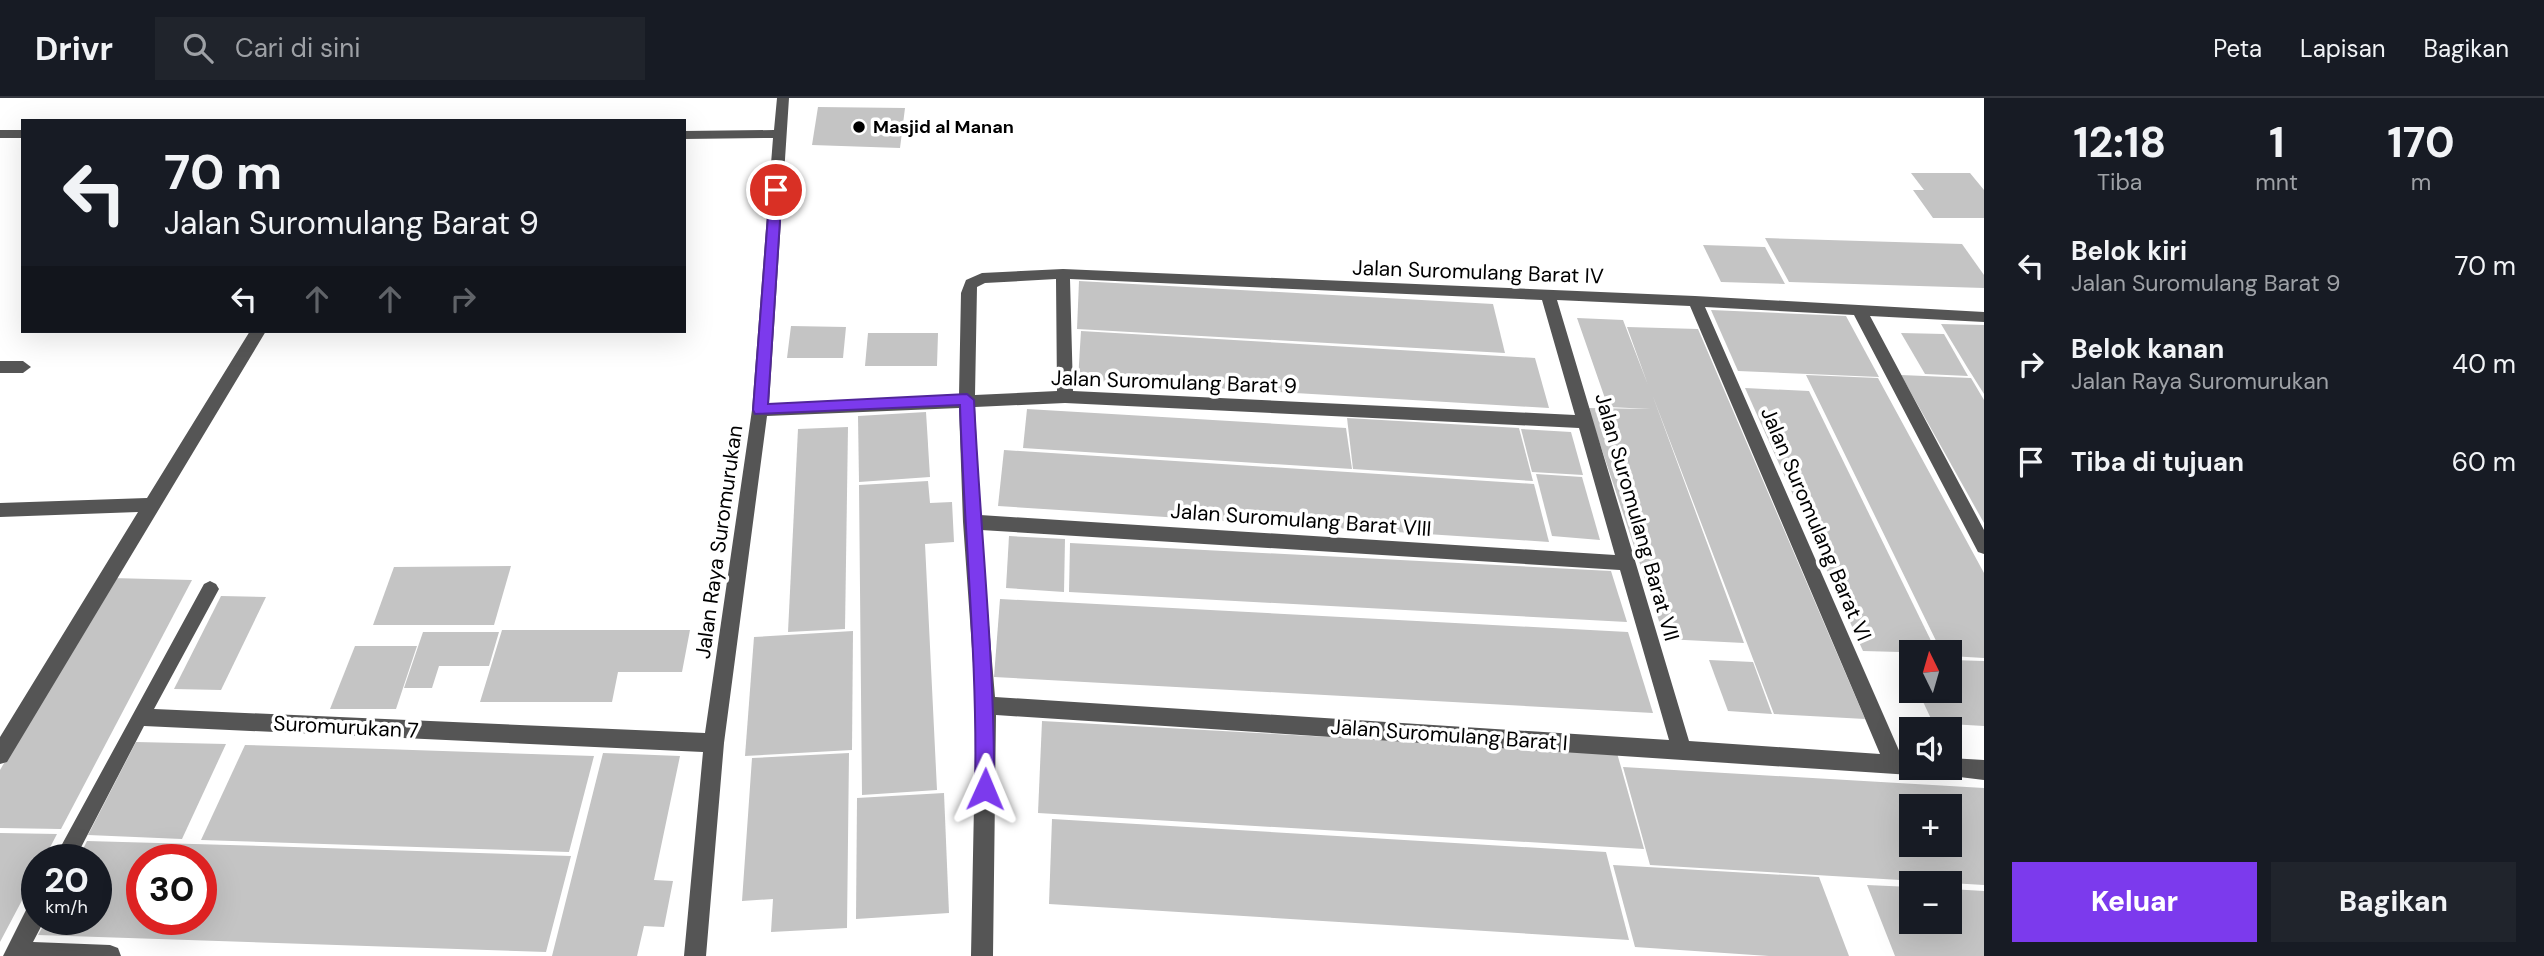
<!DOCTYPE html>
<html lang="id">
<head>
<meta charset="utf-8">
<style>
	body { margin:0; font-family:"DM Sans",sans-serif; background:#20242c; color:#f1f3f6; height:100vh; display:flex; flex-direction:column; font-size:26px; white-space:nowrap }
	* { box-sizing:border-box; margin:0 }
	p { font-size:23px; color:#9ea1a6 }
	.icon { flex:none; width:38px; height:38px; fill:none; stroke:currentColor; stroke-width:2; stroke-linecap:round; stroke-linejoin:round }
	.map { position:relative; flex:1; overflow:hidden }
	.drawer { display:flex; flex-direction:column; background:#171b24; width:560px }
	.drawer>* { flex:none }
	.top-card { position:absolute; left:21px; top:21px; width:665px; height:214px; border-radius:0px; box-shadow:0 7px 28px #0002; background:#171b24; color:#f1f3f6; overflow:hidden }
	.needle { width:46px; rotate:355deg }
	.fabs { position:absolute; left:1899px; top:542px; display:grid; gap:14px }
	.fabs a { display:grid; place-items:center; width:63px; height:63px; border-radius:0px; background:#171b24; box-shadow:0 7px 28px #0002; font-size:35px }
	.speed { position:absolute; left:21px; top:746px; display:flex; gap:14px; font-size:35px; font-weight:700; text-align:center }
	.speed>* { display:grid; place-content:center; width:91px; height:91px; border-radius:50%; background:#171b24; box-shadow:0 7px 28px #0002; line-height:1 }
	.speed small { font-size:18px; font-weight:400 }
	.speed .limit { border:10px solid #d22; background:#fff; color:#111 }
	.pin { position:absolute; display:grid; place-items:center; width:60px; height:60px; color:#fff; margin:-30px; border:4px solid #fff; border-radius:50%; box-shadow:0 2px 7px #0007 }
	.me { position:absolute; width:77px; margin:-38px; rotate:1deg; stroke-linejoin:round; filter:drop-shadow(0 0 5px #0008) }
	.turn { display:flex; align-items:center; gap:24px; height:147px; padding:0 28px; font-size:32px }
	.turn .icon { width:91px; height:91px; stroke-width:2.5 }
	.turn b { display:block; font-size:49px; line-height:60px }
	.lanes { display:flex; align-items:center; height:66px; padding:0 28px; background:#0003; justify-content:center; gap:35px; direction:ltr }
	.lanes .off { opacity:.35 }
	.eta { display:flex; justify-content:space-evenly; align-items:center; height:119px; text-align:center }
	.eta b { font-size:42px; font-weight:800; line-height:49px }
	.cta { display:flex; gap:14px; margin-top:auto; padding:14px 28px }
	.cta a { flex:1; height:80px; border-radius:0px; background:#7c3aed; color:#fff; font-size:28px; font-weight:800; line-height:80px; text-align:center }
	.cta a+a { background:#20242c; color:#f1f3f6 }
	ul { padding:0; list-style:none }
	li { display:flex; align-items:center; gap:21px; height:98px; padding:0 28px }
	li div { flex:1 }
	li b { display:block; font-size:26px }
	li em { font-style:normal }
	header { display:flex; align-items:center; gap:42px; box-sizing:border-box; height:98px; padding:0 35px; background:#171b24; border-bottom:2px solid #363941 }
	header strong { font-size:33px }
	nav { display:flex; gap:38px; margin-inline-start:auto; font-size:24px }
	.search { width:490px; height:63px; background:#20242c; display:flex; align-items:center; gap:18px; box-sizing:border-box; padding:0 24px; border-radius:0px; color:#9ea1a6; font-size:26px }
	main { display:flex; flex:1; min-height:0 }
	.map>svg:first-child { display:block }
	.building { fill:#c4c4c4; fill-rule:evenodd }
	.lines { fill:none; stroke-linecap:round; stroke-linejoin:round }
	.minor { fill:#555; fill-rule:evenodd }
	.route { fill:#7c3aed; stroke:#51269a; stroke-width:2 }
	.poi-dot { fill:#000; stroke:#fff; stroke-width:2.5 }
	.labels { text-anchor:middle; stroke-width:7; stroke-linejoin:round; paint-order:stroke }
	.far-poi-label { font-size:18px; font-weight:bold; fill:#000; stroke:#fff; text-anchor:start }
	.street-label { font-size:21px; fill:#000; stroke:#fff }
</style>
</head>
<body>
<header>
<strong>Drivr</strong>
<div class="search"><svg class="icon" aria-label="search" viewBox="0 0 24 24"><circle cx="10" cy="10" r="6"/><path d="M15 15l6 6"/></svg>Cari di sini</div>
<nav><a>Peta</a><a>Lapisan</a><a>Bagikan</a></nav>
</header>
<main>
<div class="map">
<svg width="1984" height="858" viewBox="0 0 1984 858">
	<rect width="100%" height="100%" fill="#fff"/>
	<g class="building">
		<polygon points="818,9 905,10 900,50 812,47"/>
		<polygon points="1911,75 1970,75 1984,92 1984,120 1933,120 1913,92 1924,92"/>
		<polygon points="1765,140 1962,146 1984,177 1984,190 1789,184"/>
		<polygon points="1703,147 1765,149 1785,186 1721,184"/>
		<polygon points="1079,183 1493,206 1505,255 1077,231"/>
		<polygon points="1711,212 1846,218 1879,279 1738,273"/>
		<polygon points="1577,220 1623,222 1648,287 1627,229 1698,231 1865,621 1774,616 1652,296 1744,545 1665,541 1588,310 1651,311 1608,309"/>
		<polygon points="1941,226 1984,227 1984,296 1967,269"/>
		<polygon points="791,228 846,229 843,260 787,260"/>
		<polygon points="1081,233 1535,260 1549,310 1078,282"/>
		<polygon points="868,235 938,235 937,268 865,268"/>
		<polygon points="1901,235 1944,236 1968,278 1925,276"/>
		<polygon points="1806,277 1878,280 1984,475 1984,560 1950,558 1950,555 1942,555"/>
		<polygon points="1901,277 1971,280 1984,302 1984,425"/>
		<polygon points="1745,290 1809,293 1937,555 1863,553"/>
		<polygon points="1027,311 1346,330 1352,371 1023,350"/>
		<polygon points="926,314 930,379 859,384 858,318"/>
		<polygon points="1347,320 1519,330 1533,383 1353,371"/>
		<polygon points="848,329 845,531 788,534 798,331"/>
		<polygon points="1521,331 1571,334 1583,377 1532,374"/>
		<polygon points="1004,352 1534,386 1549,444 998,408"/>
		<polygon points="1536,376 1582,379 1600,442 1552,438"/>
		<polygon points="928,383 930,405 952,404 954,444 925,446 937,692 862,697 859,387"/>
		<polygon points="1009,438 1065,441 1064,494 1006,490"/>
		<polygon points="1070,445 1611,473 1627,524 1069,494"/>
		<polygon points="511,468 494,527 373,527 394,469"/>
		<polygon points="111,480 192,482 61,731 0,730 0,672"/>
		<polygon points="221,498 266,499 221,592 174,591"/>
		<polygon points="1000,501 1628,534 1653,615 994,579"/>
		<polygon points="502,532 690,532 682,574 618,574 612,604 480,604"/>
		<polygon points="853,533 852,652 745,658 754,539"/>
		<polygon points="423,534 499,534 489,568 439,568 432,590 404,590"/>
		<polygon points="355,548 417,548 396,611 330,611"/>
		<polygon points="1709,562 1753,564 1772,616 1728,613"/>
		<polygon points="1950,562 1984,563 1984,628 1933,625 1918,593 1950,593"/>
		<polygon points="1042,623 1617,655 1644,751 1038,715"/>
		<polygon points="136,644 226,646 182,741 88,737"/>
		<polygon points="245,647 383,651 594,658 569,754 201,742"/>
		<polygon points="603,655 680,658 654,782 673,783 664,829 644,828 637,858 552,858"/>
		<polygon points="849,655 847,830 771,834 773,801 742,803 752,660"/>
		<path d="M1623,669L1984,690V787L1650,767ZM1911,709H1950V747H1911Z"/>
		<polygon points="944,695 949,815 856,821 857,700"/>
		<polygon points="1052,721 1606,754 1629,842 1049,806"/>
		<polygon points="0,735 57,736 44,761 37,761 37,774 0,844"/>
		<path d="M87,743L263,748L571,758L546,854L38,837L47,821H96V761H78ZM142,761H201V821H142Z"/>
		<polygon points="1613,767 1819,779 1849,858 1769,858 1635,849"/>
		<polygon points="1867,787 1911,789 1911,824 1950,824 1950,791 1984,793 1984,858 1895,858"/>
	</g>
	<g class="lines">
		<g class="minor">
			<path d="M777,0H789L769,306L959,297L961,195L966,182L982,175L1063,171L1695,198L1984,214V224L1870,218L1984,432V456L1978,454L1854,217L1705,209L1901,657H1911V670H1920L1918,674L1911,677L996,617L993,858H971L976,607L963,424L959,310L767,318L724,645L706,858H684L703,654L144,628L75,761H54L204,486L210,483L216,486L219,491L154,611L705,635L752,312L773,40L684,41V33L774,32ZM1056,181L1057,293L975,297L977,189L985,185ZM1070,181L1542,202L1575,317L1073,293ZM1557,202L1690,208L1880,656L1689,643ZM1065,305L1579,330L1615,457L980,417L975,309ZM981,432L1620,472L1669,642L995,599Z"/>
			<rect x="0" y="32" width="23" height="8"/>
			<polygon points="250,233 266,233 7,664 0,666 0,639 138,414 0,419 0,405 147,400"/>
			<polygon points="0,263 23,263 31,269 23,275 0,275"/>
			<polygon points="1950,660 1984,662 1984,682 1943,677 1940,670 1950,670"/>
			<polygon points="37,803 37,821 45,821 33,844 110,847 118,850 121,858 3,858 29,806"/>
		</g>
	</g>
	<path class="route" d="M776,88L782,92L768,306L967,296L974,302C980,431 995,561 994,691L991,697L985,700L978,697L975,691C978,563 964,435 960,307L755,316L753,312L770,92Z"/>
	<circle class="poi-dot" cx="859" cy="29" r="7"/>
	<g class="labels">
		<g class="far-poi-label">
			<text x="873" y="35">Masjid al Manan</text>
		</g>
		<g class="street-label">
			<text transform="translate(1478 174) rotate(2)" y="7">Jalan Suromulang Barat IV</text>
			<text transform="translate(1174 284) rotate(2)" y="7">Jalan Suromulang Barat 9</text>
			<text transform="translate(1637 419) rotate(74)" y="7">Jalan Suromulang Barat VII</text>
			<text transform="translate(1301 422) rotate(4)" y="7">Jalan Suromulang Barat VIII</text>
			<text transform="translate(1816 426) rotate(67)" y="7">Jalan Suromulang Barat VI</text>
			<text transform="translate(719 444) rotate(-82)" y="7">Jalan Raya Suromurukan</text>
			<text transform="translate(346 629) rotate(3)" y="7">Suromurukan 7</text>
			<text transform="translate(1449 637) rotate(4)" y="7">Jalan Suromulang Barat I</text>
		</g>
	</g>
</svg>
<div class="fabs">
<a><svg class="needle" viewBox="-14 -14 28 28"><path d="M0-13l5 13h-10z" fill="#e53935"/><path d="M0 13l5-13h-10z" fill="#9ea1a6"/></svg></a>
<a><svg class="icon" aria-label="sound" viewBox="0 0 24 24"><path d="M4 9h4l5-4v14l-5-4H4zM17 9q2 3 0 6"/></svg></a>
<a>+</a>
<a>−</a>
</div>
<div class="speed"><div>20<small>km/h</small></div><div class="limit">30</div></div>
<div class="pin" style="left:776px;top:92px;background:#d93025"><svg class="icon" aria-label="arrive" viewBox="0 0 24 24"><path d="M6 21V4h12l-3 4 3 4H6"/></svg></div>
<svg class="me" style="left:985px;top:691px" viewBox="-20 -20 40 40"><path d="M0-17L14 15 0 8-14 15z" fill="#7c3aed" stroke="#fff" stroke-width="4"/></svg>
<div class="top-card">
<div class="turn"><svg class="icon" aria-label="left" viewBox="0 0 24 24"><path d="M17 20v-9H6M10 6l-5 5 5 5"/></svg><div><b>70 m</b>Jalan Suromulang Barat 9</div></div>
<div class="lanes"><svg class="icon" aria-label="left" viewBox="0 0 24 24"><path d="M17 20v-9H6M10 6l-5 5 5 5"/></svg><svg class="icon off" aria-label="ahead" viewBox="0 0 24 24"><path d="M12 20V5M6 11l6-6 6 6"/></svg><svg class="icon off" aria-label="ahead" viewBox="0 0 24 24"><path d="M12 20V5M6 11l6-6 6 6"/></svg><svg class="icon off" aria-label="right" viewBox="0 0 24 24"><path d="M7 20v-9h11M14 6l5 5-5 5"/></svg></div>
</div>
</div>
<section class="drawer">
<div class="eta">
<div><b>12:18</b><p>Tiba</p></div>
<div><b>1</b><p>mnt</p></div>
<div><b>170</b><p>m</p></div>
</div>
<ul>
<li><svg class="icon" aria-label="left" viewBox="0 0 24 24"><path d="M17 20v-9H6M10 6l-5 5 5 5"/></svg><div><b>Belok kiri</b><p>Jalan Suromulang Barat 9</p></div><em>70 m</em></li>
<li><svg class="icon" aria-label="right" viewBox="0 0 24 24"><path d="M7 20v-9h11M14 6l5 5-5 5"/></svg><div><b>Belok kanan</b><p>Jalan Raya Suromurukan</p></div><em>40 m</em></li>
<li><svg class="icon" aria-label="arrive" viewBox="0 0 24 24"><path d="M6 21V4h12l-3 4 3 4H6"/></svg><div><b>Tiba di tujuan</b></div><em>60 m</em></li>
</ul>
<div class="cta"><a>Keluar</a><a>Bagikan</a></div>
</section>
</main>
</body>
</html>
